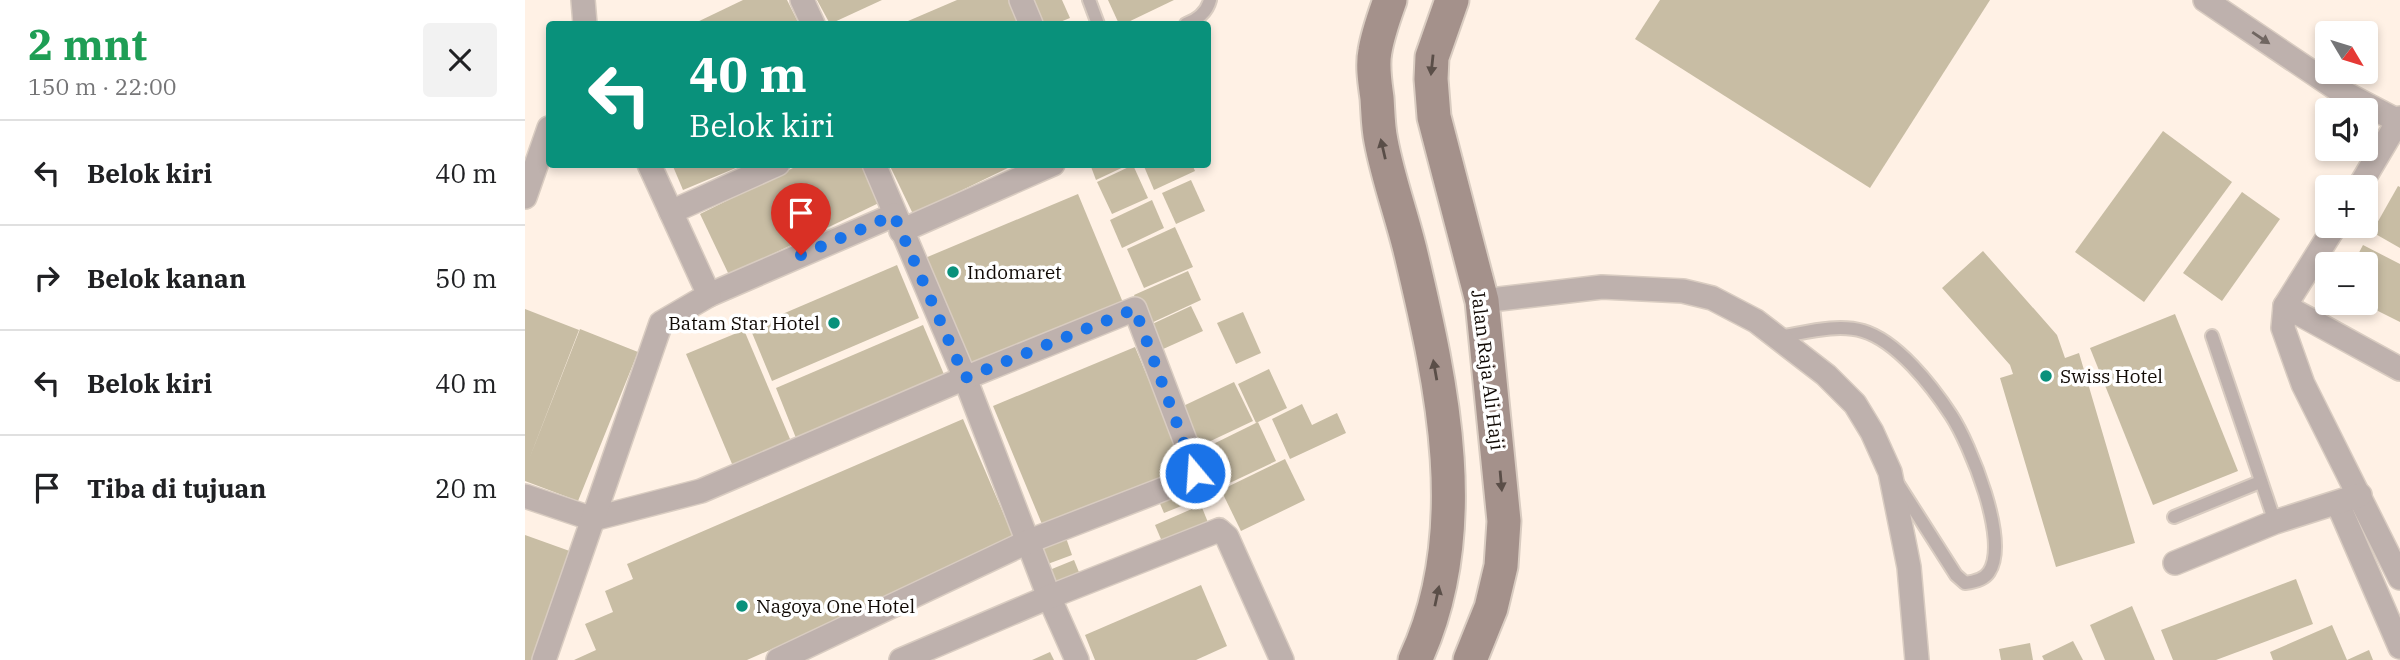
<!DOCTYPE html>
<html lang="id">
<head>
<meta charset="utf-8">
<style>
	body { margin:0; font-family:"IBM Plex Serif",serif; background:#f2f2f2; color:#202124; height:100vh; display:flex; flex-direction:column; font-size:26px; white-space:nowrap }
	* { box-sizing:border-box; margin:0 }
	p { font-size:23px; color:#757577 }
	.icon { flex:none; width:38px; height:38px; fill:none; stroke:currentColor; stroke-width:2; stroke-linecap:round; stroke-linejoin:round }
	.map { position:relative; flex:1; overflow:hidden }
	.details { display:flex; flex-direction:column; background:#fff; width:525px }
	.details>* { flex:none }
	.top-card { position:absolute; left:21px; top:21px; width:665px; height:147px; border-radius:7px; box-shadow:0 4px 10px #0003; background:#09917b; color:#fff; overflow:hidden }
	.needle { width:46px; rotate:128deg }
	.controls { position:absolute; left:1790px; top:21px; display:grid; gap:14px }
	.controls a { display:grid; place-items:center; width:63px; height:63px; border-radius:7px; background:#fff; box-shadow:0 4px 10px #0003; font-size:35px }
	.pin { position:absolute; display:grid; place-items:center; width:60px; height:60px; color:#fff; margin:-72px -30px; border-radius:50% 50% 50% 0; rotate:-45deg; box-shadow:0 0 7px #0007 }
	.pin .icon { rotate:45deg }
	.me { position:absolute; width:77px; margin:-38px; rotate:342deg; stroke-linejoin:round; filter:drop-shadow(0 0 5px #0008) }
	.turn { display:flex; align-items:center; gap:24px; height:147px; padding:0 28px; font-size:32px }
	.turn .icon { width:91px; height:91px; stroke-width:2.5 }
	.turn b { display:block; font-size:49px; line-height:60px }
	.round { display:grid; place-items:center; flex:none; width:74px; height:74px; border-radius:7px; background:#f2f2f2 }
	.head { display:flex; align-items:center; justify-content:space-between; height:119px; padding:0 28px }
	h1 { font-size:42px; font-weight:800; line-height:52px; color:#1e9e55 }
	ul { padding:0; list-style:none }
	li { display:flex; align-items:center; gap:21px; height:105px; padding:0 28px; border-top:2px solid #e0e0e0 }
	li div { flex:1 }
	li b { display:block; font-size:26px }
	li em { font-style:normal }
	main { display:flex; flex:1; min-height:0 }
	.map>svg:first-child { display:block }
	.building { fill:#c8bda4 }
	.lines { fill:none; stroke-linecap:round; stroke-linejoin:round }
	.lane-casing { stroke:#d9ccc1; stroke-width:16 }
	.street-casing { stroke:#d9ccc1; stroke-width:26 }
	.secondary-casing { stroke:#d9ccc1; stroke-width:37 }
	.lane { stroke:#beb1ad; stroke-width:12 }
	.street { stroke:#beb1ad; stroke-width:23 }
	.secondary { stroke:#a4918b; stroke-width:33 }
	.oneway { fill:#706661 }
	.oneway2 { fill:#5a4e48 }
	.route { stroke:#1a73e8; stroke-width:12; stroke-dasharray:0 21.6 }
	.poi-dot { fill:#09917b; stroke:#fff; stroke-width:2.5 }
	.labels { text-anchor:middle; stroke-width:7; stroke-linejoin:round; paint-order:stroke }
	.poi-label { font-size:19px; fill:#110a05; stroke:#fff; text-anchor:start }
	.street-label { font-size:19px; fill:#110a05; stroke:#fff }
</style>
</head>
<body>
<main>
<section class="details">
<div class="head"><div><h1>2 mnt</h1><p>150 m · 22:00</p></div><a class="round"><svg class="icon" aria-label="close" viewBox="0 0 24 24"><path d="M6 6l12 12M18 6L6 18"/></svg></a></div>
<ul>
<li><svg class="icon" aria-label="left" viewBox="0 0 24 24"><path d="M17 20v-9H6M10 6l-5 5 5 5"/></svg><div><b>Belok kiri</b></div><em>40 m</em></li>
<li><svg class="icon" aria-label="right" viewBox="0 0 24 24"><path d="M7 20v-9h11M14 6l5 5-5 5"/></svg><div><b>Belok kanan</b></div><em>50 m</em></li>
<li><svg class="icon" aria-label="left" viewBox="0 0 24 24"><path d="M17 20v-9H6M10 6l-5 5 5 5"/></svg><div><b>Belok kiri</b></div><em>40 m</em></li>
<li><svg class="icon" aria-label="arrive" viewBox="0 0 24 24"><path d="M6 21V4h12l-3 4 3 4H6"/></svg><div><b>Tiba di tujuan</b></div><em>20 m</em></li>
</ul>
</section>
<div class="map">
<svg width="1875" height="660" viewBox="0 0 1875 660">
	<rect width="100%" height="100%" fill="#fff1e5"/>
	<g class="building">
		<polygon points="218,0 262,0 274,24 168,24"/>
		<polygon points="292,0 357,0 305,24"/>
		<polygon points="432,0 485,0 495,24 376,24"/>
		<polygon points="503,0 537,0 545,18 530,24 514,24"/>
		<polygon points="583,0 649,0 599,24 594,24"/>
		<polygon points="1135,0 1465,0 1345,188 1110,39"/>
		<polygon points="1638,131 1707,182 1619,302 1550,252"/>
		<polygon points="147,164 218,164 218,165 158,190"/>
		<polygon points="276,164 341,164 358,201 204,275 175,214"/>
		<polygon points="364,164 491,164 388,214"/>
		<polygon points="565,164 605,164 571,180"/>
		<polygon points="618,164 667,164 670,171 629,190"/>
		<polygon points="608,165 623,198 587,214 572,182"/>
		<polygon points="666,180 680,211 651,224 637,193"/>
		<polygon points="1873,186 1875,187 1875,248 1847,232"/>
		<polygon points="1717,192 1755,219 1697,301 1658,273"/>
		<polygon points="553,194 599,305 447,369 400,258"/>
		<polygon points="627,200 639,228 597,248 585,220"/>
		<polygon points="650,227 668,267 619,288 602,249"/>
		<polygon points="1838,245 1875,264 1875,322 1841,305 1841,264 1828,264"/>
		<polygon points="1458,251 1532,335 1540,358 1554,353 1610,543 1531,567 1475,378 1488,374 1485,365 1417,288"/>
		<polygon points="372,265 394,318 247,381 225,328"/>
		<polygon points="663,271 676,300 622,325 609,295"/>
		<polygon points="666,306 678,331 636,350 625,325"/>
		<polygon points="0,309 54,330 3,462 55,329 113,352 53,501 0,481"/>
		<polygon points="718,312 736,353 711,364 692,323"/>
		<polygon points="1650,314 1713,471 1628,505 1565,348"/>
		<polygon points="398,325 421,379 273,443 251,388"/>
		<polygon points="219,330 268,446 210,471 161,354"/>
		<polygon points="610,347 661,469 519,529 468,406"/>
		<polygon points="744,369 762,408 731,423 713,384"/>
		<polygon points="709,382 728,421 675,446 656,407"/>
		<polygon points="777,404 787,425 812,413 821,433 765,459 747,419"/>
		<polygon points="438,419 491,543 222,660 49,660 71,650 60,624 88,612 80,591 108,579 102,564"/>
		<polygon points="733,422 751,461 692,489 674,451"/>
		<polygon points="760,459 780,500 716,531 696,490"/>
		<polygon points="663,486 669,501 639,513 633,499"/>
		<polygon points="676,505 684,525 638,544 630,525"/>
		<polygon points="0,535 53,554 15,660 0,660"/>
		<polygon points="540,535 547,555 520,565 513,545"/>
		<polygon points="549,560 558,582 530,592 522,571"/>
		<polygon points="1771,579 1788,624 1691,660 1648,660 1636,630"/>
		<polygon points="676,585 702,646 671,660 570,660 560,635"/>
		<polygon points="1607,606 1630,660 1580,660 1565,625"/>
		<polygon points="1807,625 1822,660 1844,650 1848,660 1748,660 1745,652"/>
		<polygon points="1548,641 1558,660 1519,660 1517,656"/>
		<polygon points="1505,643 1508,660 1476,660 1474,649"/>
		<polygon points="525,652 529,660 507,660"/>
	</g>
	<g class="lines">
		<defs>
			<g id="lane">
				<polyline points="564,0 573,24"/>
				<path d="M661,24C672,20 682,12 685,0"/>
				<polyline points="1687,336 1750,522"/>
				<path d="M1253,337C1279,333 1312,323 1338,331C1372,341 1407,386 1426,415C1445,444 1485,541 1464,572C1459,580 1449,582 1440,583L1431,575L1373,484"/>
				<polyline points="1649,517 1735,482"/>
			</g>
			<g id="street">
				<polyline points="58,0 60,24"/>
				<polyline points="277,0 288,24"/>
				<polyline points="496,0 506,24"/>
				<polyline points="1680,0 1812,89 1873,121"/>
				<polyline points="349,164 440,378 524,597 552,660"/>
				<polyline points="1834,187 1875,118"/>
				<polyline points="0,197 24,128"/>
				<polyline points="146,212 253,164"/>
				<polyline points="1810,226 1760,306 1758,328 1778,384 1875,578"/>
				<polyline points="376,231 528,164"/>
				<polyline points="184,295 369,215"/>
				<polyline points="957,301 1077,287 1158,291 1187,298 1231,321 1301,375 1330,404 1347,432 1365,472 1384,567 1392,660"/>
				<polyline points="1760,306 1875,369"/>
				<polyline points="0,496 68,519 176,491 440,378 610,309 669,464 670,473 667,478 502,542 253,660"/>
				<polyline points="1813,504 1875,647"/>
				<polyline points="1650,563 1750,522 1835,495"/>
				<polyline points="19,660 136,323 184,295 124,164"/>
				<polyline points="376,660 524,597 694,530 702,537 757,660"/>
			</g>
			<g id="secondary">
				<path d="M865,0C859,17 853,33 850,51C847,66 850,83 852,98C853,112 853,127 856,141C863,179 877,216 886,254C917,385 950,532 890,660"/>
				<polyline points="927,0 907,57 906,79 909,117 957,301 979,521 976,566 966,608 945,660"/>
			</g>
		</defs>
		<use href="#lane" class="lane-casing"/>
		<use href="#street" class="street-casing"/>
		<use href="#secondary" class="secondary-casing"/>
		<use href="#lane" class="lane"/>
		<use href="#street" class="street"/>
		<use href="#secondary" class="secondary"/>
	</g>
	<defs><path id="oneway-solid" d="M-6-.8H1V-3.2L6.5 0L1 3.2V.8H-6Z" transform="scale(1.75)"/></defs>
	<use class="oneway" href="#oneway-solid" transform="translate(1736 38) rotate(34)"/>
	<g class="oneway2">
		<use href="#oneway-solid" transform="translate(907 65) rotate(96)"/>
		<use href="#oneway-solid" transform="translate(858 149) rotate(-103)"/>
		<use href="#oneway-solid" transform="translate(910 370) rotate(-100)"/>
		<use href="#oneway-solid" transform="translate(976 481) rotate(85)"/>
		<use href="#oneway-solid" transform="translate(912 596) rotate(-78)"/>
	</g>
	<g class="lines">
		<polyline class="route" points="276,255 369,215 440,378 610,309 670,473"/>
	</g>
	<g class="poi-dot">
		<circle cx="428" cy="272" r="7"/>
		<circle cx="309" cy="323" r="7"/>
		<circle cx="1521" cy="376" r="7"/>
		<circle cx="217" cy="606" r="7"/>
	</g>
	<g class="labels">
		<g class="poi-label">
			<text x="442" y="279">Indomaret</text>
			<text x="295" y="330" text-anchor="end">Batam Star Hotel</text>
			<text x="1535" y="383">Swiss Hotel</text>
			<text x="231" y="613">Nagoya One Hotel</text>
		</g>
		<g class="street-label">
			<text transform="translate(963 370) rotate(83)" y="7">Jalan Raja Ali Haji</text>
		</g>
	</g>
</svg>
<div class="controls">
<a><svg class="needle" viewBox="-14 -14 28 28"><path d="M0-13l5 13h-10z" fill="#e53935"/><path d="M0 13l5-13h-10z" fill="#757577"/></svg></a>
<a><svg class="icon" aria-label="sound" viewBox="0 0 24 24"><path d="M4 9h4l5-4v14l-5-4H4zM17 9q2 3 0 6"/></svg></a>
<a>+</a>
<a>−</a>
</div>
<div class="pin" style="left:276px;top:255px;background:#d93025"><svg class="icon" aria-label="arrive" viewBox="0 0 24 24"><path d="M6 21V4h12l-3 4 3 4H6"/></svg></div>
<svg class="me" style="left:670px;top:473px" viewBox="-20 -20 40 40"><circle r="17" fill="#1a73e8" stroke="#fff" stroke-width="3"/><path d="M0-11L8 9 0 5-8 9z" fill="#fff"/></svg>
<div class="top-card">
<div class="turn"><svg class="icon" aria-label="left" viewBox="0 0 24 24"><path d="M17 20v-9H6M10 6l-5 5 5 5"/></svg><div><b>40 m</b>Belok kiri</div></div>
</div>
</div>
</main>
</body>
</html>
